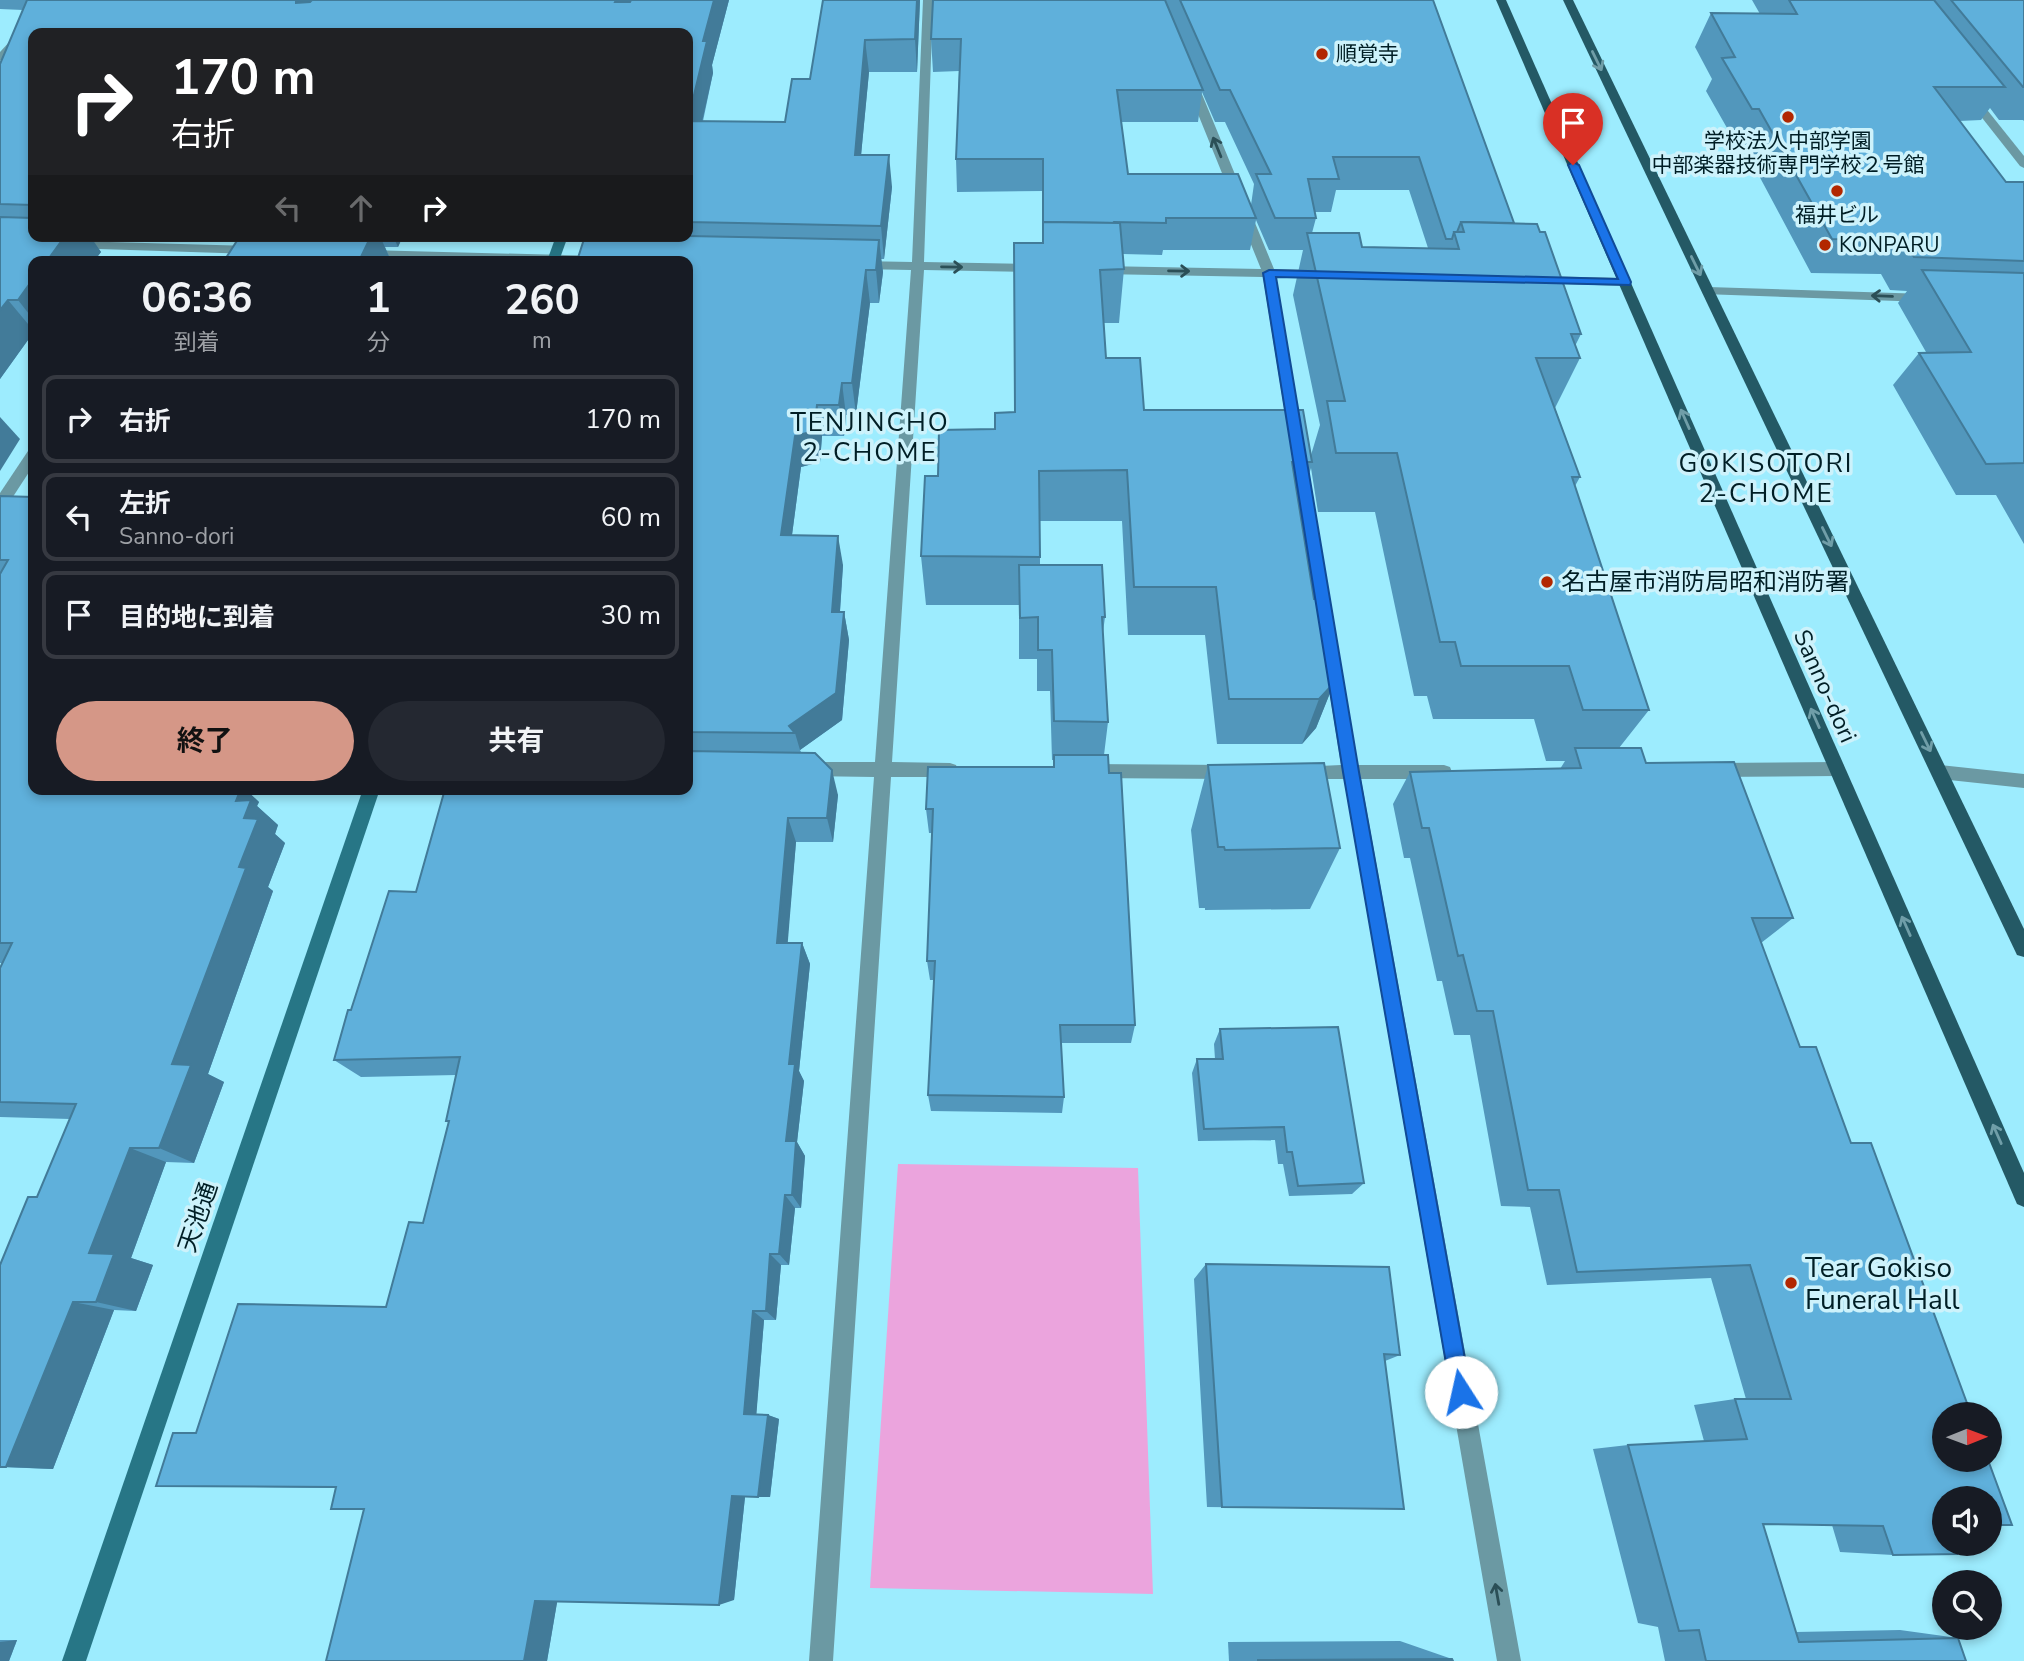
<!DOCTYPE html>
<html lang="ja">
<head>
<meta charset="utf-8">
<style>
	body { margin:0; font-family:"Nunito Sans","Noto Sans JP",sans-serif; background:#242831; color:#f1f3f6; height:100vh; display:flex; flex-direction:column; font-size:26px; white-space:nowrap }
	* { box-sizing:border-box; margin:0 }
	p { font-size:23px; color:#9ea1a6 }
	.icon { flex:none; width:38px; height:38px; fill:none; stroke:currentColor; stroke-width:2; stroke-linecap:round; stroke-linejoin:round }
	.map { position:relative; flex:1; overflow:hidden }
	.sheet { position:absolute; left:28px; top:256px; width:665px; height:539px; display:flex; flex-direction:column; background:#171b24; border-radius:14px; box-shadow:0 4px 10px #0003 }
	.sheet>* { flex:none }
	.top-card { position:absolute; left:28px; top:28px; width:665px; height:214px; border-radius:14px; box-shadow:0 4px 10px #0003; background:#202124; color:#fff; overflow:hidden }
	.needle { width:46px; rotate:89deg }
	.controls { position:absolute; left:1932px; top:1402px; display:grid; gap:14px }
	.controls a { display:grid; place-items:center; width:70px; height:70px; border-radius:50%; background:#171b24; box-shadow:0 4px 10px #0003; font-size:35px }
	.pin { position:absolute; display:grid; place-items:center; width:60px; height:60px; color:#fff; margin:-72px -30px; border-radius:50% 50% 50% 0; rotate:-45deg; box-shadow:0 0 7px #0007 }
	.pin .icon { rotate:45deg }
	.me { position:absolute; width:77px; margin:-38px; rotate:350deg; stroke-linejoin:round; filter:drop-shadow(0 0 5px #0008) }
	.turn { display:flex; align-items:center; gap:24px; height:147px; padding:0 28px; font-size:32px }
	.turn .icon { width:91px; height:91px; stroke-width:2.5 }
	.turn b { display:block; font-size:49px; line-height:60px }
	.lanes { display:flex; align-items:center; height:66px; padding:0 28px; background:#0003; justify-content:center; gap:35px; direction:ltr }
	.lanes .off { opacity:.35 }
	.eta { display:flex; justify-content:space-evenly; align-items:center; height:119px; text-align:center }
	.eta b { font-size:42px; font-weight:700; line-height:49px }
	.button { display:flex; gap:14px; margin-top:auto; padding:14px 28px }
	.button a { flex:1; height:80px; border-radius:42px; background:#d59787; color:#111; font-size:28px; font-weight:700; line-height:80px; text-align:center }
	.button a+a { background:#242831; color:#f1f3f6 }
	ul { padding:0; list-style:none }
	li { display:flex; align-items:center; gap:21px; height:88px; margin:0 14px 10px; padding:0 14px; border:4px solid #363941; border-radius:14px }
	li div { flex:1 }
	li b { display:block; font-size:26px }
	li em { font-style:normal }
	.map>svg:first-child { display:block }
	.green { fill:#eba4dd }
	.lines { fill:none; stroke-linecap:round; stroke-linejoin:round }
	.street { fill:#6b99a3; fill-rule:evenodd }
	.secondary { fill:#277686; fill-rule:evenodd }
	.primary { fill:#245965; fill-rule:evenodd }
	.wall { fill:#5297bc; fill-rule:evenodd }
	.shaded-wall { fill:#427b99 }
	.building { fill:#5fb0db; stroke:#427b99; stroke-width:2 }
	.oneway { stroke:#709ea8 }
	.oneway2 { stroke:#2b4f57 }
	.route { fill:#1a73e8; stroke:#114b97; stroke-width:2 }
	.poi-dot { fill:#b22700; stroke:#cdf2fb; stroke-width:2.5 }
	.labels { text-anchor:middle; stroke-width:7; stroke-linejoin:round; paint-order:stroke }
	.far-poi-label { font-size:21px; fill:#001e25; stroke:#cdf2fb; text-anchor:start }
	.poi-label { font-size:24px; fill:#001e25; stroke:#cdf2fb; text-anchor:start }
	.street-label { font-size:24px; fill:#001e25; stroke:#cdf2fb }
	.neighbourhood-label { font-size:26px; letter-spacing:2px; fill:#001e25; stroke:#cdf2fb }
	.near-poi-label { font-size:28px; fill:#001e25; stroke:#cdf2fb; text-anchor:start }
</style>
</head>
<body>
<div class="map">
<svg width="2024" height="1661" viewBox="0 0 2024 1661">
	<rect width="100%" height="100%" fill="#9decfe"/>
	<polygon class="green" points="898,1164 1138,1168 1153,1594 870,1588"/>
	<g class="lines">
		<g class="street">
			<polygon points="48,0 59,0 0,61 0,52"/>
			<polygon points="923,0 933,0 924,262 1038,264 1044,268 1038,272 924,270 892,762 950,763 956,765 958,770 956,775 950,777 891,777 833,1661 809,1661 874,777 807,776 801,774 799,769 801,764 807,762 875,762 911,270 859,269 853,265 859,261 912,262"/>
			<polygon points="1189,85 1199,87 1274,269 1321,270 1327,274 1321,278 1276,277 1302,433 1300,436 1295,438 1288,433 1263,277 1101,274 1095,270 1101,266 1261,269 1187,87"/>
			<polygon points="1968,96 1976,96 2024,156 2024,168 2020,166 1968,100"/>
			<polygon points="73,241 252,246 258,250 252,254 69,248 67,245"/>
			<polygon points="367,250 602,256 608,260 479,261 363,257 361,254"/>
			<polygon points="1538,276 1625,278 1631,282 1625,286 1533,283 1532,280"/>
			<polygon points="1708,287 1926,294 1932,298 1926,302 1703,294 1702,291"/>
			<polygon points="33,450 33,466 5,509 0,510 0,493 28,451"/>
			<polygon points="1301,463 1308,468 1358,765 1444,765 1450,767 1452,772 1450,777 1444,779 1361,779 1521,1661 1497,1661 1344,779 1304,779 1298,777 1296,772 1298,767 1341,765 1294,468"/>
			<polygon points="1837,762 1843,764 1845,769 1843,774 1837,776 1713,777 1707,775 1705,770 1707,765 1713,763"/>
			<polygon points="1087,764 1230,765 1236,767 1238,772 1236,777 1230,779 1087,778 1081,776 1079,771 1081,766"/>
			<polygon points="1940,765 2024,774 2024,788 1940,779 1934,777 1932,772 1934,767"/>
		</g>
		<g class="secondary">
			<polygon points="556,236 568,236 559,261 547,261"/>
			<polygon points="363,789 380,789 86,1661 62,1661"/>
		</g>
		<g class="primary">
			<polygon points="1496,0 1506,0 2024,1173 2024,1207 2017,1204"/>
			<polygon points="1563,0 1573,0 2024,929 2024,957 2017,955"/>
		</g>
	</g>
	<g class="wall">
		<polygon points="0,0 729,0 712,65 713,73 703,121 785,122 810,79 823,0 920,0 917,72 869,72 861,155 892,187 884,259 881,259 883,272 879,303 870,303 856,414 846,415 844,436 822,436 820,462 801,467 792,535 843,565 840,612 844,612 849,640 842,720 800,750 801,752 838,795 833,842 796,842 787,943 802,943 810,964 799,1071 804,1081 797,1142 805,1156 801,1208 795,1208 789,1265 781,1265 776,1320 764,1320 756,1415 768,1415 779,1419 770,1497 745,1497 734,1600 557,1602 547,1661 364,1509 336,1488 156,1486 196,1433 386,1307 423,1223 449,1123 446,1121 456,1075 361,1077 334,1060 351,1010 416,892 688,789 688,33 33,33 33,236 112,236 110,239 91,238 101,252 94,261 33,261 33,333 0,379 0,64 23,10 0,9"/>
		<path d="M933,0H1433L1514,223L1581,334L1575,346L1580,358L1555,408L1580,477L1575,486L1649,710L1619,748L1646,763L1793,918L1761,943L1800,1047L1851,1143L1990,1498L1893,1555L1840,1552L1832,1525L1763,1524L1796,1632L1900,1630L1958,1638L1966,1661H1665L1658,1627L1638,1623L1593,1449L1628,1445L1704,1441L1694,1405L1735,1399H1746L1711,1278L1547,1285L1530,1207L1501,1206L1470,1035H1454L1442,981H1437L1410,858H1404L1393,804L1410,772L1560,769L1565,761H1546L1534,719H1433L1427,696H1414L1375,512H1318L1311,468L1299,508L1314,599L1334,683L1316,728L1302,744H1217L1205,635H1128L1122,521H1040V565L1105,617L1103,632L1108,722L1104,755L1109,773L1135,1025L1131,1043H1061L1064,1097L1062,1113L931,1111L928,1095L934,980H930L927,961L932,833H929L926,809L1053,767V760H1052L1050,691H1037V659H1019V605H926L921,556L938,476L995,429L1014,412L1042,243L1043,191L957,192L956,159L959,71L933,72L931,39ZM1202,92L1215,122H1225L1254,184L1251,205L1128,174L1121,122H1198ZM1336,190H1409L1428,248L1362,247L1312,233L1316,218L1314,212H1331ZM1256,220L1269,250H1303L1293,295L1320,425L1311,455L1144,410L1106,358L1104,323H1119L1124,269L1123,254L1162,255L1163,250H1250Z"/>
		<polygon points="1752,0 2024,0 2024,121 2023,120 1999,120 1990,108 1981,120 1959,121 2006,182 2024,182 2024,544 1996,495 1956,495 1893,385 1919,353 1926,352 1898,303 1907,291 1890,290 1881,274 1811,273 1741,142 1735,142 1706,91 1712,79 1695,47 1711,13 1760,14"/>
		<polygon points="240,236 403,236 398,247 385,247 391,261 224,261"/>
		<polygon points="0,496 33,789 245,789 259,802 257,806 278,825 275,834 285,843 268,887 273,891 208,1074 224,1082 194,1163 166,1162 131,1258 153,1265 136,1311 114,1310 53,1469 0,1467 37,1197 70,1119 0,1117 0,968 2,963 0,963"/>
		<polygon points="1208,765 1340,848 1310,909 1205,910 1205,908 1199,908 1191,830"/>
		<polygon points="1220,1029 1364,1183 1352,1194 1289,1196 1283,1164 1278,1164 1275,1140 1198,1141 1192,1073 1197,1059 1215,1059 1214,1044"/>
		<polygon points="1206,1264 1400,1355 1385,1361 1404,1509 1207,1507 1194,1279"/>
		<polygon points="0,1640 17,1640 9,1661 0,1661"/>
		<polygon points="1400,1641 1452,1659 1453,1661 1229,1661 1228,1642"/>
	</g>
	<g class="shaded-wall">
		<polygon points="296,0 332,0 311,33 296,3"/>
		<polygon points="616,0 634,0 624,33 615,2"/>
		<polygon points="714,0 729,0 712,65 713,73 695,153 688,120 703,41"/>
		<polygon points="917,0 920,0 917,72 915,39"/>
		<polygon points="865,40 869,72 858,187 855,155"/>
		<polygon points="889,155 892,187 884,259 881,226"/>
		<polygon points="65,236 90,236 101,252 94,261 47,261"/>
		<polygon points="371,236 380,236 391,261 359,261"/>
		<polygon points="393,236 403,236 398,247"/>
		<polygon points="879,240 883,272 879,303 876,270"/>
		<polygon points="866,270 870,303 856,414 852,383"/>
		<polygon points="33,279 33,319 18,300"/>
		<polygon points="8,300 33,330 33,333 0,379 0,310"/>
		<polygon points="842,383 846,415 844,436 839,405"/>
		<polygon points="817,405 822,436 820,462 801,467 788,565 781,535 795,436"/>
		<polygon points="0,417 20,439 0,471"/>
		<polygon points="838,536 843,565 838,640 832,612"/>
		<polygon points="844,612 849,640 842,720 800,750 795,733 789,726"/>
		<polygon points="1334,683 1316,728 1302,744 1319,699"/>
		<polygon points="832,770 838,795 833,842 827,818"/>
		<polygon points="227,789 245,789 259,802 257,806 278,825 275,834 285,843 268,887 273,891 208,1074 224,1082 194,1163 159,1148 172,1064 239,867 244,818 226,791"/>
		<polygon points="788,818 796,842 786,964 777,943"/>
		<polygon points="802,943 810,964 799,1071 804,1081 797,1142 805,1156 801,1208 792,1195 786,1141 789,1064"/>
		<polygon points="130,1148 166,1162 131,1258 153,1265 136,1311 96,1302 89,1253"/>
		<polygon points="785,1195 795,1208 789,1265 779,1254"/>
		<polygon points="770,1254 781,1265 776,1320 766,1311"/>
		<polygon points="73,1302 114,1310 53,1469 6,1467"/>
		<polygon points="753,1311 764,1320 756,1419 744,1414"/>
		<polygon points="768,1415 779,1419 770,1497 758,1497"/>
		<polygon points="732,1496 745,1497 734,1600 719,1605"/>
		<polygon points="558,1597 547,1661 524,1661 535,1601"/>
		<polygon points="17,1640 9,1661 0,1661 0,1642"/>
	</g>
	<g class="building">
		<polygon points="27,0 296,0 296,3 310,2 312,0 616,0 615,2 630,2 631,0 714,0 703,41 707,41 688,120 688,33 33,33 33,205 0,204 0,64"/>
		<polygon points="823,0 917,0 915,39 865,40 855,155 889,155 881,226 688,222 688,121 785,122 792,79 810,79"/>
		<polygon points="933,0 1165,0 1203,90 1117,90 1128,174 1238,174 1256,218 1166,218 1166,223 1115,222 1116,223 1043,222 1043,230 1043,159 956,159 961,39 931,39"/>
		<polygon points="1180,0 1433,0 1514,223 1461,222 1457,232 1454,232 1452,239 1446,239 1419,157 1333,157 1339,179 1308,179 1316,218 1275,218 1256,174 1271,174 1230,90 1220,90"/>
		<polygon points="1789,0 1934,0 2005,87 1934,87 2006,182 2024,182 2024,261 1914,257 1904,240 1832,239 1759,109 1752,109 1722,58 1735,57 1711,13 1797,14"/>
		<polygon points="1951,0 2024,0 2024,87 2023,87"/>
		<polygon points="0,217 33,218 33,236 65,236 47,261 33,261 33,279 18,300 8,300 0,310"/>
		<polygon points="1043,222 1120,223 1124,269 1100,270 1106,358 1140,358 1144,410 1303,410 1312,462 1292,462 1314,599 1318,599 1334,683 1319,699 1229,699 1216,587 1134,587 1127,470 1039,471 1040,557 921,556 925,476 938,476 939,430 995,429 995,413 1015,412 1014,243 1043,243"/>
		<polygon points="1461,222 1537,224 1540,232 1545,232 1581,334 1571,334 1580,358 1536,358 1580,477 1572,477 1649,710 1583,710 1569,666 1461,666 1455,642 1440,642 1397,453 1336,453 1327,401 1345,401 1307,233 1359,233 1362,247 1459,249 1454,232 1464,232"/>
		<polygon points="240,236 371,236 359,261 224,261"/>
		<polygon points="585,236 688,236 879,240 876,270 866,270 852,383 842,383 839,405 817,405 814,431 795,436 781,535 838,536 832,612 844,612 836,693 789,726 795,733 688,732 688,690 689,683 688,683 688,261 577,261"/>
		<polygon points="1922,270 2024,273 2024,463 1986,464 1919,353 1971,352"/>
		<polygon points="0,496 33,497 33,789 227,789 226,791 240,791 236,801 251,800 244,818 258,819 239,867 246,868 172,1064 191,1065 159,1148 130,1148 89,1253 114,1254 96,1302 73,1302 6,1467 0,1467 0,1265 28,1197 37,1197 76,1104 0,1102 0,968 12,943 0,943 0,574 8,560 0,560"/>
		<polygon points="1019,565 1102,565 1105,617 1102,617 1108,722 1054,721 1052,650 1038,650 1038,617 1020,618"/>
		<polygon points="1575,748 1641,748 1646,763 1734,762 1793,918 1752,918 1800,1047 1816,1047 1851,1143 1871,1143 1971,1414 1944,1414 1944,1460 1988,1460 2012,1525 1990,1525 1990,1498 1944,1498 1944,1544 1954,1544 1957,1554 1893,1555 1883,1526 1763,1524 1799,1642 1958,1638 1966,1661 1706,1661 1699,1630 1679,1631 1628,1445 1747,1439 1735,1399 1791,1399 1750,1265 1577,1272 1559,1190 1528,1190 1493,1011 1477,1011 1463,955 1458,956 1429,828 1422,828 1410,772 1581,768"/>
		<polygon points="688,751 815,753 832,770 827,818 788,818 777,943 802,943 789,1064 795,1064 786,1141 796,1141 792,1195 785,1195 779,1254 770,1254 766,1311 753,1311 744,1414 768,1415 758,1497 732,1496 719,1605 535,1601 524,1661 326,1661 364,1509 331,1509 336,1487 156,1486 173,1433 196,1433 238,1304 386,1307 409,1222 423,1223 449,1121 446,1121 460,1057 334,1060 348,1010 351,1010 389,891 416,892 445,789 688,789"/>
		<polygon points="1054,755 1108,755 1109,773 1121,773 1135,1025 1060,1025 1064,1097 928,1095 935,961 927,961 933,809 926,809 928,767 1054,767"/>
		<polygon points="1324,763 1340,848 1225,850 1224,847 1218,847 1208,765"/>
		<polygon points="1338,1027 1364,1183 1298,1186 1292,1152 1287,1152 1284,1127 1204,1129 1197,1059 1223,1059 1220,1029"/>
		<polygon points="1206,1264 1389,1267 1400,1355 1384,1354 1404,1509 1222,1507"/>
		<polygon points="1452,1659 1453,1661 1257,1660"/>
	</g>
	<defs><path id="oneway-shaft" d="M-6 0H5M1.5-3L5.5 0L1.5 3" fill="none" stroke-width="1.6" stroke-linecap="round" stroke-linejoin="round" transform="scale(1.75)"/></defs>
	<g class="oneway">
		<use href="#oneway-shaft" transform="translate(1597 61) rotate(64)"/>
		<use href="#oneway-shaft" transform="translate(1696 266) rotate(64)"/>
		<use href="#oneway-shaft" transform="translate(1685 419) rotate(-114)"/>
		<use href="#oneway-shaft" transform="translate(1827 537) rotate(64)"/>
		<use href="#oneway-shaft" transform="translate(1815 718) rotate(-114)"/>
		<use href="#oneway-shaft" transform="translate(1926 742) rotate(64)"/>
		<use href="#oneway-shaft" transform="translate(1906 926) rotate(-114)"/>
		<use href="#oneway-shaft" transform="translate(1997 1134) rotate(-114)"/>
	</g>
	<g class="oneway2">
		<use href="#oneway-shaft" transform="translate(1217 147) rotate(-112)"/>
		<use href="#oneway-shaft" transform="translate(952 267) rotate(1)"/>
		<use href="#oneway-shaft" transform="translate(1179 271) rotate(1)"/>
		<use href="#oneway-shaft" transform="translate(1882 296) rotate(-178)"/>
		<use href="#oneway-shaft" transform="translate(1497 1594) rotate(-100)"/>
	</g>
	<polygon class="route" points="1573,162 1579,165 1631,282 1630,285 1276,277 1359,772 1471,1392 1468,1399 1461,1402 1454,1399 1451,1392 1343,772 1263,273 1269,270 1618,279 1568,165"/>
	<g class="poi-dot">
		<circle cx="1322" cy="54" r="7"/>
		<circle cx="1788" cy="117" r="7"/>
		<circle cx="1837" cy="191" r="7"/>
		<circle cx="1825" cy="245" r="7"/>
		<circle cx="1547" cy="582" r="7"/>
		<circle cx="1791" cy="1283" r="7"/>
	</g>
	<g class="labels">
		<g class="far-poi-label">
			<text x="1336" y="61">順覚寺</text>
			<text x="1788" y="148" text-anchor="middle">学校法人中部学園<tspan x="1788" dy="24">中部楽器技術専門学校２号館</tspan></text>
			<text x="1837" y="222" text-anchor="middle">福井ビル</text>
			<text x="1839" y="252">KONPARU</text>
		</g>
		<g class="poi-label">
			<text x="1561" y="590">名古屋市消防局昭和消防署</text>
		</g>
		<g class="street-label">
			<text transform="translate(1825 686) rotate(66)" y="8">Sanno-dori</text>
			<text transform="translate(198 1217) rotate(-71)" y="8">天池通</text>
		</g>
		<g class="neighbourhood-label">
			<text x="870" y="431">TENJINCHO<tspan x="870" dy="30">2-CHOME</tspan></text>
			<text x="1766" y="472">GOKISOTORI<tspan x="1766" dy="30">2-CHOME</tspan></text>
		</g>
		<g class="near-poi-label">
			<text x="1805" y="1277">Tear Gokiso<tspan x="1805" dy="32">Funeral Hall</tspan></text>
		</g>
	</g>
</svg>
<div class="controls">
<a><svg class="needle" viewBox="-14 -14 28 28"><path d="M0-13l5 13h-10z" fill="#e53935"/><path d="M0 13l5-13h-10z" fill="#9ea1a6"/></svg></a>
<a><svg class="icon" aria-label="sound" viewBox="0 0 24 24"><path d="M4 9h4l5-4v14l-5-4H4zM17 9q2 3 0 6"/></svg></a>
<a><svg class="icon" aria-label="search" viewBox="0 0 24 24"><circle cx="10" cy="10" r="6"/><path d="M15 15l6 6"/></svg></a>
</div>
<div class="pin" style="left:1573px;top:165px;background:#d93025"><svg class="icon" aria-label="arrive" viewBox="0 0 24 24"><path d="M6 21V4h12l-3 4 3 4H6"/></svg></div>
<svg class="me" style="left:1461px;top:1392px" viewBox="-20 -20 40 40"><circle r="19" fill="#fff"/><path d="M0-13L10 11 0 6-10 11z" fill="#1a73e8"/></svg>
<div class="top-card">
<div class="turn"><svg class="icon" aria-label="right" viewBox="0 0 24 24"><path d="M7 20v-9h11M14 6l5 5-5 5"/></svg><div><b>170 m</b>右折</div></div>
<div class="lanes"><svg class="icon off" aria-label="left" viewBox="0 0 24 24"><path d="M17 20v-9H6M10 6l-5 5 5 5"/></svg><svg class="icon off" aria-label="ahead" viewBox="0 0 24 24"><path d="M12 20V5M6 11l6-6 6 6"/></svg><svg class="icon" aria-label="right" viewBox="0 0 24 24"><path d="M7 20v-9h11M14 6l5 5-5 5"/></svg></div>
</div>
<section class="sheet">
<div class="eta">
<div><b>06:36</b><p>到着</p></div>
<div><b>1</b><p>分</p></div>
<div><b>260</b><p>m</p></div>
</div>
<ul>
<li><svg class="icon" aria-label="right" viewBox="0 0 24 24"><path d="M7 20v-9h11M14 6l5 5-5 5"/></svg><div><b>右折</b></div><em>170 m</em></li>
<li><svg class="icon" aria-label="left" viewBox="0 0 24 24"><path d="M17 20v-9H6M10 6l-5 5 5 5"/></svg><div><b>左折</b><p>Sanno-dori</p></div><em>60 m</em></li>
<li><svg class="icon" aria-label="arrive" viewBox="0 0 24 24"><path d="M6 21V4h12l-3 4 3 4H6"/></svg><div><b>目的地に到着</b></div><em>30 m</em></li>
</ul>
<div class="button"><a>終了</a><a>共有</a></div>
</section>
</div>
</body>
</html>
